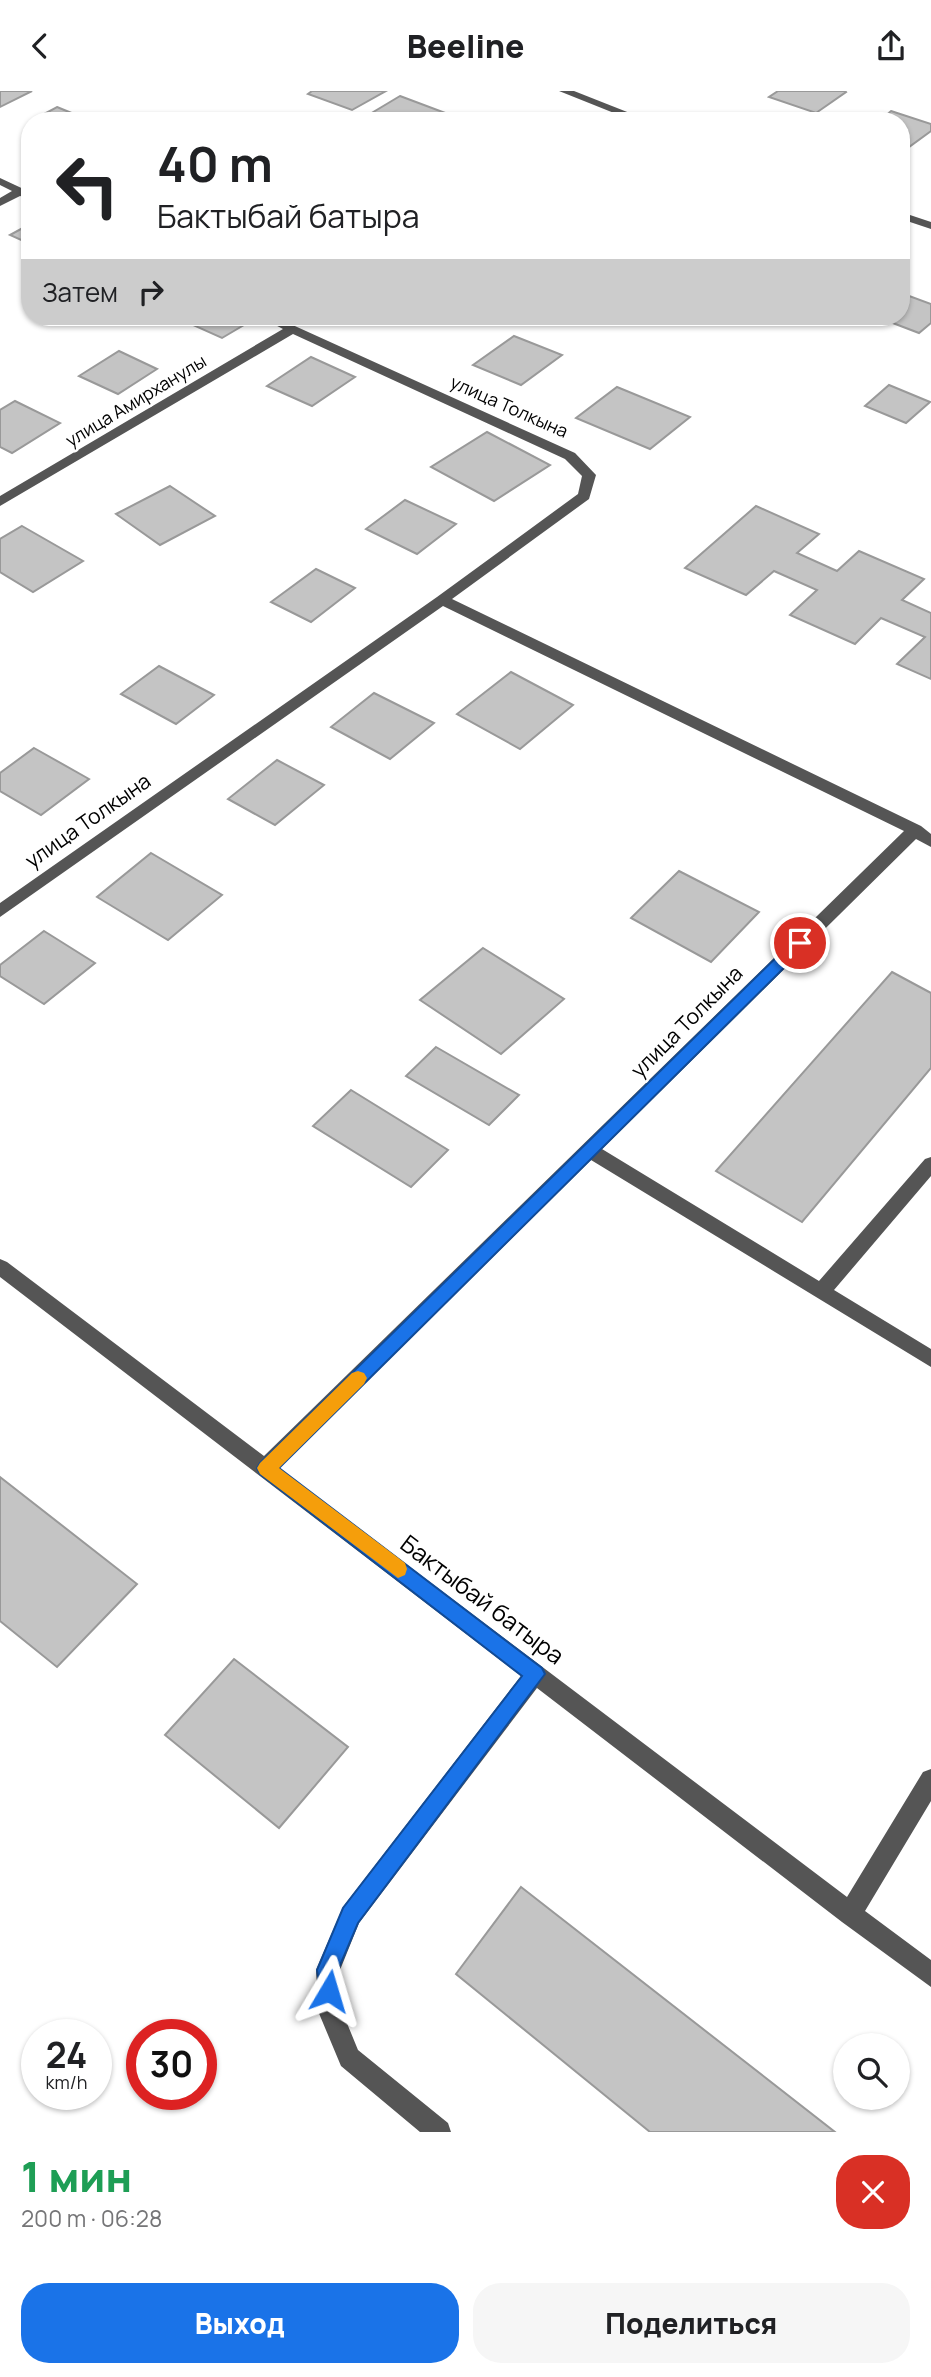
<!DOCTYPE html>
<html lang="ru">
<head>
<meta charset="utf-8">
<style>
	body { margin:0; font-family:Manrope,sans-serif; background:#f6f6f6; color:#202124; height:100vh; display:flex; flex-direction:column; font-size:26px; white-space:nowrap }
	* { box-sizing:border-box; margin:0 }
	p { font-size:23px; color:#757577 }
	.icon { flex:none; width:38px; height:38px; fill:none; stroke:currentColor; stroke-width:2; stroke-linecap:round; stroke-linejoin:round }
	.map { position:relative; height:2041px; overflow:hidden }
	.sheet { display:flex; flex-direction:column; background:#fff; flex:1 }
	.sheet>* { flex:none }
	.hud { position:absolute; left:21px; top:21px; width:889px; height:214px; border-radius:28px; box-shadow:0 2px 5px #0004; background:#fff; color:#202124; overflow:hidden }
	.controls { position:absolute; left:833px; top:1942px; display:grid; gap:14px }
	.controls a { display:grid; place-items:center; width:77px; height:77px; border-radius:50%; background:#fff; box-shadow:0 2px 5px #0004; font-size:35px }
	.speed { position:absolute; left:21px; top:1928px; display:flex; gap:14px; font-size:35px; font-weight:700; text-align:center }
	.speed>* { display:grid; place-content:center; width:91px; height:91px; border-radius:50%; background:#fff; box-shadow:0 2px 5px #0004; line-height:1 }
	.speed small { font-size:18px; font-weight:400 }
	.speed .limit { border:10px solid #d22; background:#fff; color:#111 }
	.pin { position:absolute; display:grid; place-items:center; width:60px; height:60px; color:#fff; margin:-30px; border:4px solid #fff; border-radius:50%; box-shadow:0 2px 7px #0007 }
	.me { position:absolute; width:77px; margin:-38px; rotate:7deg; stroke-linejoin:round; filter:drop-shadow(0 0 5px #0008) }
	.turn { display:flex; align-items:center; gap:24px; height:147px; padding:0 21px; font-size:32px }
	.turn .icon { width:91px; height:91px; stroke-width:2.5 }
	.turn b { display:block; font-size:49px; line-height:60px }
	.then { display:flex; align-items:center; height:66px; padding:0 21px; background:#0003; gap:14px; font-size:26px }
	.round { display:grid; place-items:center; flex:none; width:74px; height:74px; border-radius:28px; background:#f6f6f6 }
	.head { display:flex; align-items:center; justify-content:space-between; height:119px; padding:0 21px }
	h1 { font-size:42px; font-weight:800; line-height:52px; color:#1e9e55 }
	.action { display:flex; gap:14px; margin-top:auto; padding:14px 21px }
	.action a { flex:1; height:80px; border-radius:28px; background:#1a73e8; color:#fff; font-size:28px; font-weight:800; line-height:80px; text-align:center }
	.action a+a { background:#f6f6f6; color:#202124 }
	header { display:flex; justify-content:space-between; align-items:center; height:91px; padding:0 21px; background:#fff; font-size:32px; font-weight:800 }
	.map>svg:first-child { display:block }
	.building { fill:#c4c4c4; stroke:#999; stroke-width:2 }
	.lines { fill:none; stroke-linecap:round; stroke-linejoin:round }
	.minor { fill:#555; fill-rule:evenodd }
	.route { fill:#1a73e8; stroke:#114b97; stroke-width:2 }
	.slow { fill:#f59e0b }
	.labels { text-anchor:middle; stroke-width:5; stroke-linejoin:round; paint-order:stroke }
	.far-street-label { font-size:18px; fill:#000; stroke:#fff }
	.street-label { font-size:21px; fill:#000; stroke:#fff }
	.near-street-label { font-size:24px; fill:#000; stroke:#fff }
</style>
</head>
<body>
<header><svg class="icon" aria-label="back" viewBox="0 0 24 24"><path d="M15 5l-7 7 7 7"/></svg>Beeline<svg class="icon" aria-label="share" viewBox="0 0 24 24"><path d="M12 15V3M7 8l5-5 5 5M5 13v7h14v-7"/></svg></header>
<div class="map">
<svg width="931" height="2041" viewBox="0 0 931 2041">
	<rect width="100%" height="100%" fill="#fff"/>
	<g class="building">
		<polygon points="0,0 32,0 0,16"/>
		<polygon points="312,0 386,0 352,19 308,3"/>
		<polygon points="778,0 845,0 846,1 816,22 769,6"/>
		<polygon points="400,5 448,23 437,30 376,30 365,26"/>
		<polygon points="57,16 91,30 31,30"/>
		<polygon points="891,20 931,33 931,40 909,56 901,53 901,30 879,30"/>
		<polygon points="30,133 30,153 10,144"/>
		<polygon points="901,202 931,213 931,232 919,242 877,226 901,226"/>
		<polygon points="191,226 249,226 254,228 222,247 184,230"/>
		<polygon points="514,245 562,264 521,294 473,274"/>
		<polygon points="119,260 157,278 118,303 79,285"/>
		<polygon points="311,266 355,286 312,315 267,295"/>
		<polygon points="889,294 930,311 906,332 865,315"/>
		<polygon points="617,296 690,326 650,358 576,327"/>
		<polygon points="15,310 60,332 12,362 0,356 0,319"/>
		<polygon points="487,341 550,374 494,410 431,376"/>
		<polygon points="170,395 215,425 160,454 116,423"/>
		<polygon points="405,409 456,433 417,463 366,438"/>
		<polygon points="756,415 819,443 797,462 837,480 859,460 924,488 902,509 931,522 931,588 897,573 925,546 881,527 855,553 790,524 817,499 774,480 746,504 685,477"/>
		<polygon points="22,435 83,470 33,501 0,481 0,448"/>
		<polygon points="316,478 355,497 311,531 271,511"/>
		<polygon points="159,575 214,604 176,633 121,603"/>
		<polygon points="511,581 573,614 520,658 457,623"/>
		<polygon points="374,602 434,632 390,668 331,636"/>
		<polygon points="34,657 89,688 41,724 0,700 0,682"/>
		<polygon points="277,669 324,694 275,734 228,708"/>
		<polygon points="151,762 222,804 168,849 97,806"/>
		<polygon points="679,780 759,821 711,871 631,827"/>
		<polygon points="44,840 95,872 44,913 0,885 0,874"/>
		<polygon points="483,857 564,908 501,963 420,909"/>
		<polygon points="892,881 931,902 931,977 802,1131 716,1080"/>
		<polygon points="436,956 519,1004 489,1034 406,985"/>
		<polygon points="351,999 448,1059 411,1096 313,1035"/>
		<polygon points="0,1386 137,1493 57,1576 0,1530"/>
		<polygon points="234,1568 348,1656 279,1737 165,1644"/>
		<polygon points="521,1796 835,2041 650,2041 456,1883"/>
	</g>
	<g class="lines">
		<g class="minor">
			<polygon points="559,0 574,0 650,30 634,30"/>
			<polygon points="0,87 30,101 30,108 20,105 0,115 0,107 12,100 0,94"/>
			<polygon points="901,121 931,131 931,138 901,128"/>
			<polygon points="260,226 275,226 575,362 596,384 589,408 452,508 921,735 931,743 931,756 916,748 602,1058 819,1190 925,1068 931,1066 931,1085 834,1199 931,1258 931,1276 591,1069 279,1377 847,1806 923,1681 931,1678 931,1710 865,1820 931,1869 931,1896 842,1831 537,1597 359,1832 340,1879 342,1920 358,1959 448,2032 451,2041 420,2041 341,1975 318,1920 316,1879 343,1816 521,1585 0,1186 0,1168 7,1171 264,1365 904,740 443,515 0,826 0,812 437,506 578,403 582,385 565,368 293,243 0,415 0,405 283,238"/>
		</g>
	</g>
	<polygon class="route" points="800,847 808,852 805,856 279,1377 542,1577 545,1583 358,1832 338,1879 340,1900 336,1907 329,1911 321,1907 317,1879 343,1817 522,1585 260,1383 257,1377 260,1372 795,848"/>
	<polygon class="slow" points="358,1280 364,1282 367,1287 364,1293 279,1377 405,1472 407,1478 405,1484 398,1487 260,1383 257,1377 260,1372 352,1282"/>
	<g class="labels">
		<g class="far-street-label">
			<text transform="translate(136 310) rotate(-31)" y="6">улица Амирханулы</text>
			<text transform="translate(509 316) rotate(24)" y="6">улица Толкына</text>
		</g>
		<g class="street-label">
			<text transform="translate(88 730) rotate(-35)" y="7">улица Толкына</text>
			<text transform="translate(687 931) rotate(-45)" y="7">улица Толкына</text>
		</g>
		<g class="near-street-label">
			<text transform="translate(482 1509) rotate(37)" y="8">Бактыбай батыра</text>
		</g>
	</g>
</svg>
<div class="controls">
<a><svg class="icon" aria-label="search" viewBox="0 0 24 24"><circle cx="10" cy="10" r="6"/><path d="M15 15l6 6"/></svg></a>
</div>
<div class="speed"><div>24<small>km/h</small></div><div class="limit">30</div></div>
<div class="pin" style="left:800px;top:852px;background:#d93025"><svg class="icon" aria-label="arrive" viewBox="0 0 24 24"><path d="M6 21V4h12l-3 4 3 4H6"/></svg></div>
<svg class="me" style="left:329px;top:1900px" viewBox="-20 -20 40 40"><path d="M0-17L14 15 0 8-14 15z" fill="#1a73e8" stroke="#fff" stroke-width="4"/></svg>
<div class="hud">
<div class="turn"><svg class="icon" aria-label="left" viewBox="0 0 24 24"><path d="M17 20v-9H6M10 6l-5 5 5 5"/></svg><div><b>40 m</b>Бактыбай батыра</div></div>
<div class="then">Затем<svg class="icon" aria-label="right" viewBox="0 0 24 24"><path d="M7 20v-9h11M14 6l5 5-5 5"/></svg></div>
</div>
</div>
<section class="sheet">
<div class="head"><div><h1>1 мин</h1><p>200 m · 06:28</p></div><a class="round" style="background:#d93025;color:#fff"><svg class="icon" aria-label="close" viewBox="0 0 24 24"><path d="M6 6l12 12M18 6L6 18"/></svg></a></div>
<div class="action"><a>Выход</a><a>Поделиться</a></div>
</section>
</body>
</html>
